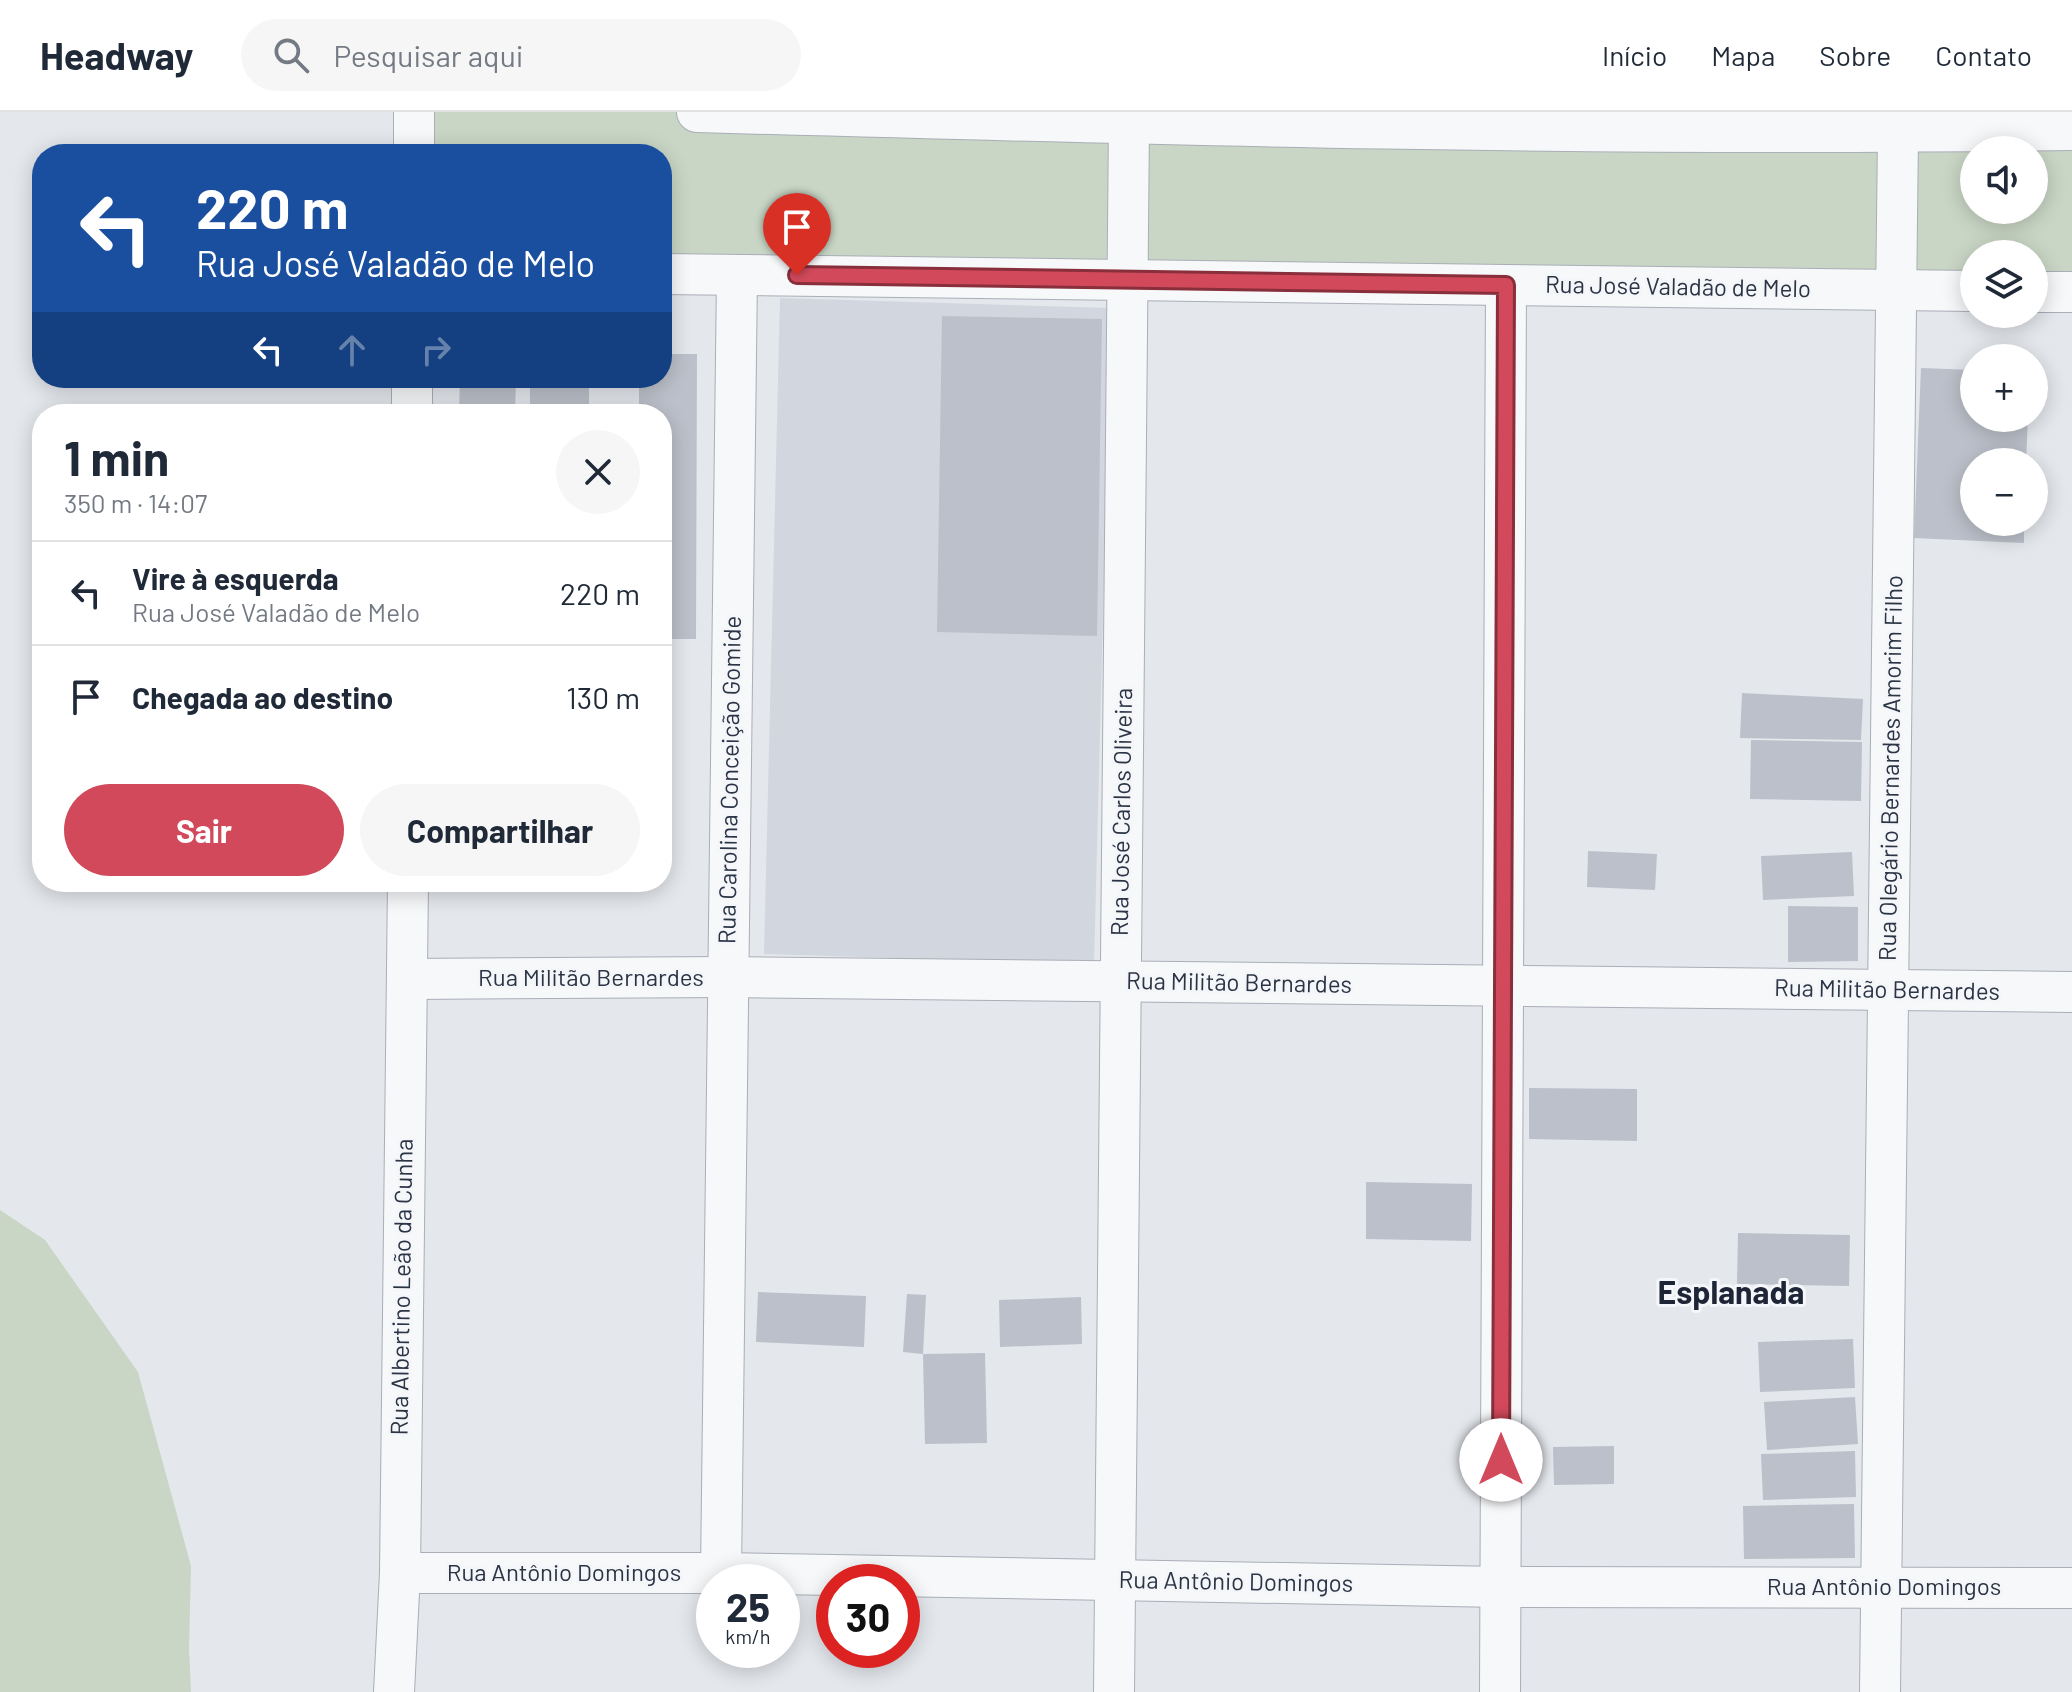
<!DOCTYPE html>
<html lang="pt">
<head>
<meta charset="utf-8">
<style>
	body { margin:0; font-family:Barlow,sans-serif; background:#f6f6f7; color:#1f2937; height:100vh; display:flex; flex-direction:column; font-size:30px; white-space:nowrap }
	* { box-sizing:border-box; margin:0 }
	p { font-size:26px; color:#747a83 }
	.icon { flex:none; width:44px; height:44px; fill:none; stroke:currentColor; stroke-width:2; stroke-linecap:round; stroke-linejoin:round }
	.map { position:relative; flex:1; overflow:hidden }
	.drawer { position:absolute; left:32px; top:292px; width:640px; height:488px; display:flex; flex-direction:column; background:#fff; border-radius:32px; box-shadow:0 4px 20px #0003 }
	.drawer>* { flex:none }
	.top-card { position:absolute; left:32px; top:32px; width:640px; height:244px; border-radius:32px; box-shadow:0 4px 20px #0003; background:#1a4fa0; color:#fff; overflow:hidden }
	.buttons { position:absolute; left:1960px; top:24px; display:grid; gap:16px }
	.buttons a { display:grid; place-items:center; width:88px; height:88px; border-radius:50%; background:#fff; box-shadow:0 4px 20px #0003; font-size:40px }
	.speed { position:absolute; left:696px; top:1452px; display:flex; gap:16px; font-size:40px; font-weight:700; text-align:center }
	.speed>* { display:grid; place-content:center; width:104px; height:104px; border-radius:50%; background:#fff; box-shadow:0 4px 20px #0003; line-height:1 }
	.speed small { font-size:20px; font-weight:400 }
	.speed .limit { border:12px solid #d22; background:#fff; color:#111 }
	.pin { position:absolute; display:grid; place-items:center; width:68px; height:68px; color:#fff; margin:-82px -34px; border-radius:50% 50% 50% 0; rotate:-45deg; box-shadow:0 0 8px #0007 }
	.pin .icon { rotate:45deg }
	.me { position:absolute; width:88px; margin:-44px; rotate:0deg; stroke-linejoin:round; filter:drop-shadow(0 0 6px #0008) }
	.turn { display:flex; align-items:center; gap:28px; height:168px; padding:0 32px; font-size:36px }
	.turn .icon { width:104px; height:104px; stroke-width:2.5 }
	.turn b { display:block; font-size:56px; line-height:68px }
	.lanes { display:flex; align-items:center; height:76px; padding:0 32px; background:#0003; justify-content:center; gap:40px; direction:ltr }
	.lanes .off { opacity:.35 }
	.round { display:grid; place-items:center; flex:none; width:84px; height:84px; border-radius:42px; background:#f6f6f7 }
	.summary { display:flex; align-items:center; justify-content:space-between; height:136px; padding:0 32px }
	h1 { font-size:48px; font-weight:700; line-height:60px }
	.action { display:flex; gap:16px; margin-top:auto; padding:16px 32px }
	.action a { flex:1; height:92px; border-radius:48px; background:#d1495b; color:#fff; font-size:32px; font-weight:700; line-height:92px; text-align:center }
	.action a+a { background:#f6f6f7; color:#1f2937 }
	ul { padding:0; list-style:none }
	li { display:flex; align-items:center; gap:24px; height:104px; padding:0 32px; border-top:2px solid #e0e1e3 }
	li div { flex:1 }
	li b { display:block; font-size:30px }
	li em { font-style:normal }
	header { display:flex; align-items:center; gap:48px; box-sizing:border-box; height:112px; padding:0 40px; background:#fff; border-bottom:2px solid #e0e1e3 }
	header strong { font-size:38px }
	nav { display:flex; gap:44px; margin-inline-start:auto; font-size:28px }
	.search { width:560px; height:72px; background:#f6f6f7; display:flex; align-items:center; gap:20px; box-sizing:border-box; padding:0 28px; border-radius:44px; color:#747a83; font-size:30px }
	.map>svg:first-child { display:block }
	.built { fill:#d2d6de }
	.green { fill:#c9d6c5; fill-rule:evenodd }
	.building { fill:#bbc0ca }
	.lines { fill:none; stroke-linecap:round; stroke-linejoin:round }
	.street-casing { stroke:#a9aeb7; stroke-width:42 }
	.street { stroke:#f7f8fa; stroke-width:40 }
	.route-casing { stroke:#882f3b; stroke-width:20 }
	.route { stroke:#d1495b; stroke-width:14 }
	.labels { text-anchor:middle; stroke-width:6; stroke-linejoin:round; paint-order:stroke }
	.street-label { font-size:24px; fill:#2b3445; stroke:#f4f6f9 }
	.district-label { font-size:32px; font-weight:bold; fill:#1d2536; stroke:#f4f6f9 }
</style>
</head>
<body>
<header>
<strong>Headway</strong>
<div class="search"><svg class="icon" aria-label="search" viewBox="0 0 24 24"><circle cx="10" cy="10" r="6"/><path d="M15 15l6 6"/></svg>Pesquisar aqui</div>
<nav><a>Início</a><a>Mapa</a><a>Sobre</a><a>Contato</a></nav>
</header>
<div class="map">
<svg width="2072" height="1580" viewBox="0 0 2072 1580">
	<rect width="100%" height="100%" fill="#e4e7ec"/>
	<polygon class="built" points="780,186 1111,196 1094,852 764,842"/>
	<g class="green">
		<path d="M414,0H697L2072,18V180H2034V142H1974V179L662,162V42H414ZM1974,38H2034V98H1974Z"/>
		<polygon points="0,1098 45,1128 138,1260 191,1454 189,1536 191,1580 0,1580"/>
	</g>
	<g class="building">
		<polygon points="942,204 1102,207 1097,524 937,520"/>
		<polygon points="662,242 697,242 696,527 662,527 662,302 639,302 639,266 662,266"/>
		<polygon points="1921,256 1974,258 1974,306 2028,306 2026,350 1974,350 1974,410 2024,410 2024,431 1914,426"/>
		<polygon points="460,266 516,266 515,302 459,302"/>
		<rect x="530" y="266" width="59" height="36"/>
		<polygon points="1742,581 1863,587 1861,628 1740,626"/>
		<polygon points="1751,628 1862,630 1861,689 1750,687"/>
		<polygon points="1588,739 1657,742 1655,778 1587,775"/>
		<polygon points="1852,740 1854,784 1763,788 1761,744"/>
		<polygon points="1788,794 1858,795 1858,849 1788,850"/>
		<polygon points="1529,976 1637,977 1637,1029 1529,1027"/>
		<polygon points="1366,1070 1472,1072 1471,1129 1366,1127"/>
		<polygon points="1738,1121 1850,1123 1849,1174 1737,1172"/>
		<polygon points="758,1180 866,1184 864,1235 756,1230"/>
		<polygon points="907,1182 926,1183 923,1242 903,1240"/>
		<polygon points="1081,1185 1082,1232 1000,1235 999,1188"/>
		<polygon points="1853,1227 1855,1276 1760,1280 1758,1230"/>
		<polygon points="985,1241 987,1331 925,1332 923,1242"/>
		<polygon points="1855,1285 1858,1332 1767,1338 1764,1290"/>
		<polygon points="1614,1334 1614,1372 1554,1373 1553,1335"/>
		<polygon points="1855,1339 1856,1385 1763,1388 1761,1342"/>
		<polygon points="1854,1392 1855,1446 1744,1447 1743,1394"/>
	</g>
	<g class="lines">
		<defs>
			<g id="street">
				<path d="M697,0C1155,13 1614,25 2072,18"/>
				<polyline points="414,42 414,0"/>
				<polyline points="662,162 1974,179"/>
				<polyline points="2034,180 2072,180"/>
				<polyline points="412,302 412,266"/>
				<polyline points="407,867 727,865 2072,880"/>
				<polyline points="400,1461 721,1461 1501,1475 2072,1476"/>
				<polyline points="721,1461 737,163"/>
				<polyline points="394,1580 400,1461 408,770"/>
				<polyline points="1114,1580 1129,12"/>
				<polyline points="1500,1580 1506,173"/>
				<polyline points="1880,1580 1898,21"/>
			</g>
		</defs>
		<use href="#street" class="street-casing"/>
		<use href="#street" class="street"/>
	</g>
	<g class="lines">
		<defs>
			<polyline id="route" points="797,163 1506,173 1501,1348"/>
		</defs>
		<use href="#route" class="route-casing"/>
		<use href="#route" class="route"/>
	</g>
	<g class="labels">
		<g class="street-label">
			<text transform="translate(1678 175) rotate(1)" y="8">Rua José Valadão de Melo</text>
			<text transform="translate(1891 656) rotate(-89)" y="8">Rua Olegário Bernardes Amorim Filho</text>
			<text transform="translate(730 668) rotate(-89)" y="8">Rua Carolina Conceição Gomide</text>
			<text transform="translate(1122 700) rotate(-89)" y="8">Rua José Carlos Oliveira</text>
			<text x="591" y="874">Rua Militão Bernardes</text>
			<text transform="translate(1239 871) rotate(1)" y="8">Rua Militão Bernardes</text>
			<text transform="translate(1887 878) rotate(1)" y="8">Rua Militão Bernardes</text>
			<text transform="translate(402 1175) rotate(-89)" y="8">Rua Albertino Leão da Cunha</text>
			<text x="564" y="1469">Rua Antônio Domingos</text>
			<text transform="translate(1236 1470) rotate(1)" y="8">Rua Antônio Domingos</text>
			<text x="1884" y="1483">Rua Antônio Domingos</text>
		</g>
		<g class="district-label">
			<text x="1731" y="1192">Esplanada</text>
		</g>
	</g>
</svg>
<div class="buttons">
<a><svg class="icon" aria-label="sound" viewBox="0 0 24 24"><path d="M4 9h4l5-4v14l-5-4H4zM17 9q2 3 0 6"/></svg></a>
<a><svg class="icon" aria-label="layers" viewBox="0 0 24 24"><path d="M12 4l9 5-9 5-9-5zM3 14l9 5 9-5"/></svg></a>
<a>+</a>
<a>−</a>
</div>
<div class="speed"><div>25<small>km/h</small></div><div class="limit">30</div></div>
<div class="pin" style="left:797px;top:163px;background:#d93025"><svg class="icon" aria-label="arrive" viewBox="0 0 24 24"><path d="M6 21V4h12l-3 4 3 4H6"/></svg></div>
<svg class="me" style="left:1501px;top:1348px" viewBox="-20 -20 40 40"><circle r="19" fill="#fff"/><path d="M0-13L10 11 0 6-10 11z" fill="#d1495b"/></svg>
<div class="top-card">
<div class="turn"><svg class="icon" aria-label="left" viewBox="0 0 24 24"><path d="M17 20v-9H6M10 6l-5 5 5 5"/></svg><div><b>220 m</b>Rua José Valadão de Melo</div></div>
<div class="lanes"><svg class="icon" aria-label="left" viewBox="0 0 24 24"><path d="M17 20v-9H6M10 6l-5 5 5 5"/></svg><svg class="icon off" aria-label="ahead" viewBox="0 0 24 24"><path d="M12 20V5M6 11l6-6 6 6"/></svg><svg class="icon off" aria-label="right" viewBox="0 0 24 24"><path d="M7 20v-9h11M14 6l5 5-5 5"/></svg></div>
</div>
<section class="drawer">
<div class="summary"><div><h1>1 min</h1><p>350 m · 14:07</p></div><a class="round"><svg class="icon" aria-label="close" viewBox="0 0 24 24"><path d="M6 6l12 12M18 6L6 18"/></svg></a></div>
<ul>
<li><svg class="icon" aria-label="left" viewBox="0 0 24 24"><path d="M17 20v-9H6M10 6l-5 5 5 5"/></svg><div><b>Vire à esquerda</b><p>Rua José Valadão de Melo</p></div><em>220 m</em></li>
<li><svg class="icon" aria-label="arrive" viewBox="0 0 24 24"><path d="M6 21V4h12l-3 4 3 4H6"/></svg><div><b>Chegada ao destino</b></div><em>130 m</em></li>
</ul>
<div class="action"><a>Sair</a><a>Compartilhar</a></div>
</section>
</div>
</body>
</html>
